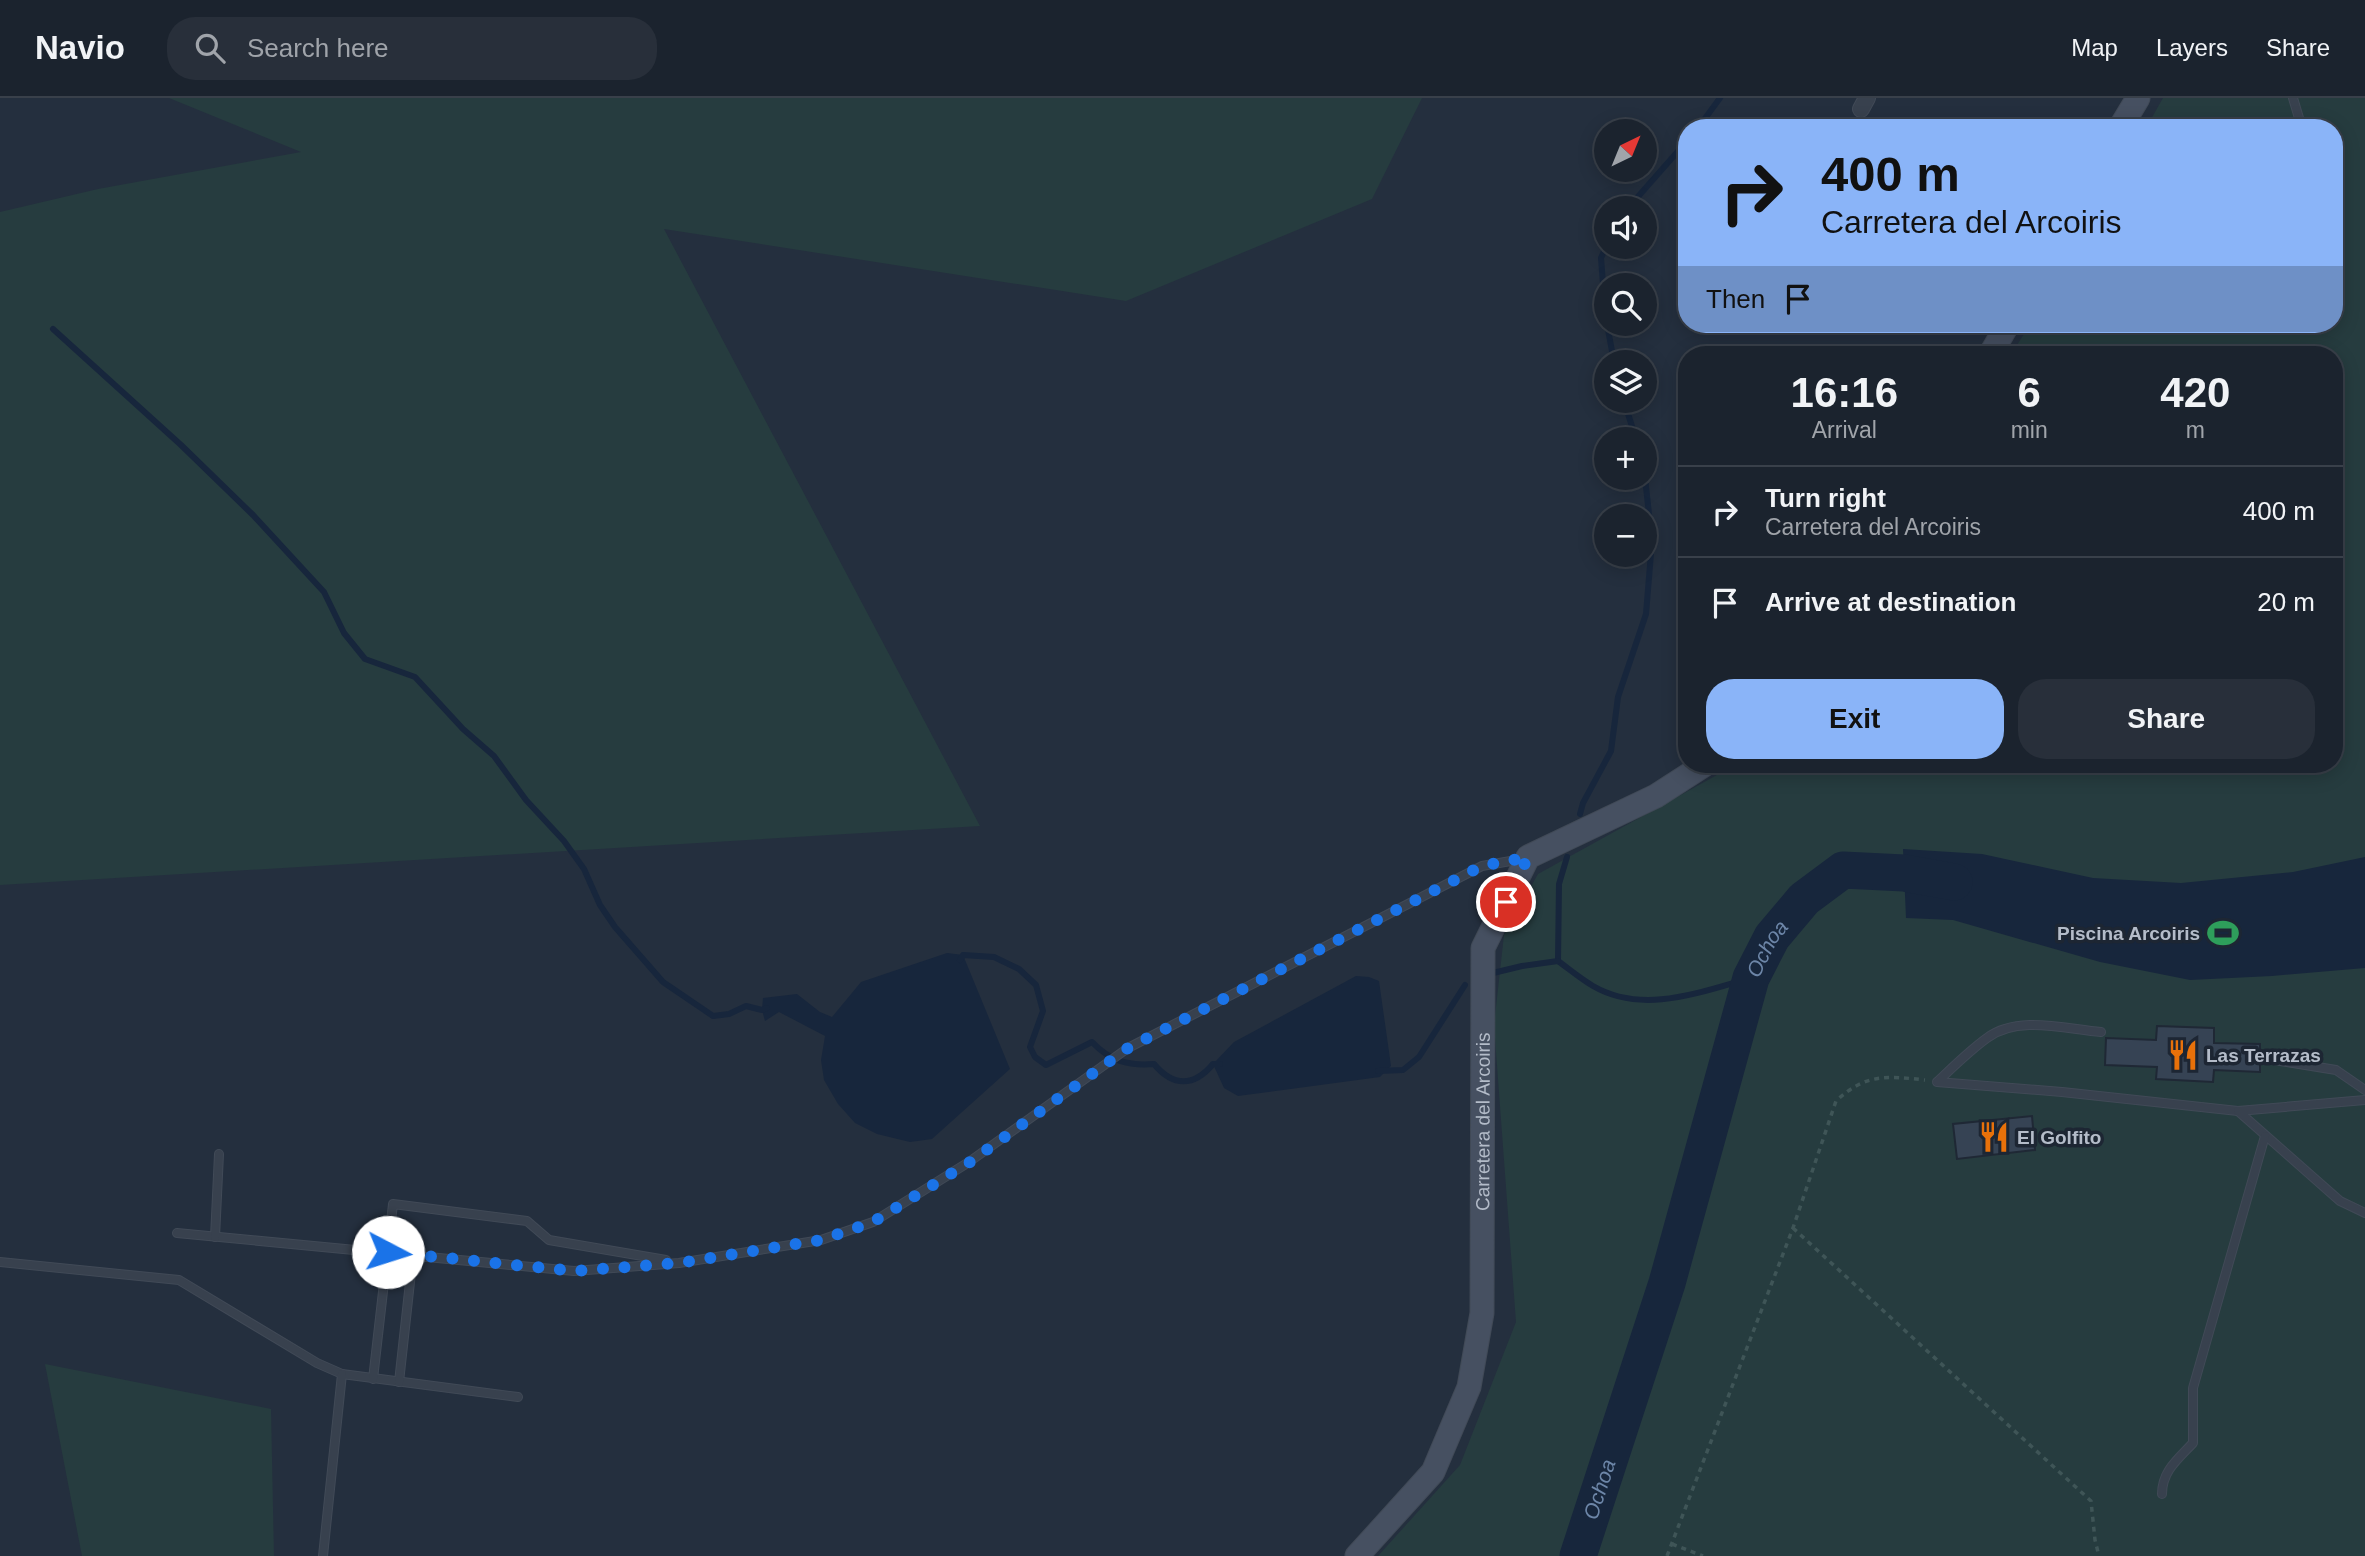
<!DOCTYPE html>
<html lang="en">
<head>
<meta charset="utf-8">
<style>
	body { margin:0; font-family:Helvetica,sans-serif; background:#282f3a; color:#f1f3f6; height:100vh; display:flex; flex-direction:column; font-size:26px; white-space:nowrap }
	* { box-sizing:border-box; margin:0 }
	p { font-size:23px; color:#a0a4aa }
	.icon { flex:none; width:38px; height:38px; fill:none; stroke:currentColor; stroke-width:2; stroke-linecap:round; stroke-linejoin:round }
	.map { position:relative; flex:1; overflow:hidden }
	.panel { position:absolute; left:1678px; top:248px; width:665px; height:427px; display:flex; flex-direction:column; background:#1b232e; border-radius:28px; box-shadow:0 4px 18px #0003,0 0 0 2px #39404a }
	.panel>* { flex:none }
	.top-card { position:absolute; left:1678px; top:21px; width:665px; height:214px; border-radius:28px; box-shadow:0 4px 18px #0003,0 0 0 2px #39404a; background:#8ab4f8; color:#111; overflow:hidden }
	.needle { width:46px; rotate:43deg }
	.controls { position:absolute; left:1594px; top:21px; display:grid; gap:14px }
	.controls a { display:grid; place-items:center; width:63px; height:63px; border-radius:50%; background:#1b232e; box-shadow:0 4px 18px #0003,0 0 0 2px #39404a; font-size:35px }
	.pin { position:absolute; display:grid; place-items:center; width:60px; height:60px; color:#fff; margin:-30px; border:4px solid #fff; border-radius:50%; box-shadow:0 2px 7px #0007 }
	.me { position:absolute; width:77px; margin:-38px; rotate:95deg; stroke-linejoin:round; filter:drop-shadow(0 0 5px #0008) }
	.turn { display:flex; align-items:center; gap:24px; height:147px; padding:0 28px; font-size:32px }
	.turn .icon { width:91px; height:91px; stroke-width:2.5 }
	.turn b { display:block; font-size:49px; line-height:60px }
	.then { display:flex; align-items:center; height:66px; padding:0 28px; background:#0003; gap:14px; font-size:26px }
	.eta { display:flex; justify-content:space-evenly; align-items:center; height:119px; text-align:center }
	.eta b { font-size:42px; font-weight:800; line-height:49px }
	.button { display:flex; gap:14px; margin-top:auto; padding:14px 28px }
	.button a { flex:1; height:80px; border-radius:28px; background:#8ab4f8; color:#111; font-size:28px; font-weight:800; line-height:80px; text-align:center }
	.button a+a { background:#282f3a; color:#f1f3f6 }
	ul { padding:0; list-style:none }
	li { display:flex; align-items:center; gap:21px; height:91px; padding:0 28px; border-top:2px solid #39404a }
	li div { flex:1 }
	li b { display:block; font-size:26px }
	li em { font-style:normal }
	header { display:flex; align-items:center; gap:42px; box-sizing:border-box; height:98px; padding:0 35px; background:#1b232e; border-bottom:2px solid #39404a }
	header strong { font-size:33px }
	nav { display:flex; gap:38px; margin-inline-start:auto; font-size:24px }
	.search { width:490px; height:63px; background:#282f3a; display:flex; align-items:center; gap:18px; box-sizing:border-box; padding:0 24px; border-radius:28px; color:#a0a4aa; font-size:26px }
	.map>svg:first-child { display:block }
	.green { fill:#263c3f }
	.water { fill:#17263c }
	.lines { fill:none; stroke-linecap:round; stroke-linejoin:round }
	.stream { stroke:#17263c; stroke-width:6 }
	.river { stroke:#17263c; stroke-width:37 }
	.building { fill:#364354; stroke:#1f2835; stroke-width:2 }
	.lane-casing { stroke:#414a57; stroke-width:10 }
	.street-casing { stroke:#414a57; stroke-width:18 }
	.secondary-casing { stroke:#414a57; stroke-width:25 }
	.path { stroke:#3f5557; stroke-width:3.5; stroke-dasharray:5 5; stroke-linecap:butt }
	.lane { stroke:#38414e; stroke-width:8 }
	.street { stroke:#38414e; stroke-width:16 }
	.secondary { stroke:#465061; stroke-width:23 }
	.route { stroke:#1a73e8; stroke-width:12; stroke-dasharray:0 21.6 }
	.labels { text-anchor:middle; stroke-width:7; stroke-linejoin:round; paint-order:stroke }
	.poi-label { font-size:19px; font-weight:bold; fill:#b4bcc9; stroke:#1d2633; text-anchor:start }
	.street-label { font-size:19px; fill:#b4bcc9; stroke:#1d2633 }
	.water-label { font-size:21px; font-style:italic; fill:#6d86a8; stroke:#1d2633 }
</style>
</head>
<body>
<header>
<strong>Navio</strong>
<div class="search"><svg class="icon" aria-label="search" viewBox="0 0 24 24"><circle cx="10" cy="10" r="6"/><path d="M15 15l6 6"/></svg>Search here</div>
<nav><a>Map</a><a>Layers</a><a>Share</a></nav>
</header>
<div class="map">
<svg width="2365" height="1458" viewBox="0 0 2365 1458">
	<rect width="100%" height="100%" fill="#242f3e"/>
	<g class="green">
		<polygon points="169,0 1422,0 1372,101 1126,203 664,131 980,728 0,787 0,114 98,91 301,54"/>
		<polygon points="2163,0 2365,0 2365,1458 1378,1458 1460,1367 1516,1224 1494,927 1504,837 1538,776 1735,667 2334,667 2334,257 2011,257 2030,226 2334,226 2334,30 2146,30"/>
		<polygon points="45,1266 271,1311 274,1458 82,1458"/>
	</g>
	<g class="water">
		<polygon points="1903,751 1982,756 2093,780 2181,785 2293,774 2365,759 2365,870 2272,878 2190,882 2100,864 1953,822 1906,820"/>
		<polygon points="947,855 963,857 1010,971 932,1041 910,1044 877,1036 855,1025 838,1006 824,982 821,962 825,938 779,914 765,923 762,912 763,900 797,896 820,914 832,919 861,884"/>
		<polygon points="1356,878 1369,879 1379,883 1391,968 1380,979 1238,998 1224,990 1213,966 1234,944"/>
	</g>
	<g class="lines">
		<g class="stream">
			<polyline points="1698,30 1720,0"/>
			<polyline points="1628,110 1687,43"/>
			<polyline points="1606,149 1601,160 1606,224"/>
			<polyline points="1607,226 1614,264"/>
			<polyline points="53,231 181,347 253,417 324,494 344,535 365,561 415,579 463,631 494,658 526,702 564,743 584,771 600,807 615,829 663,884 713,918 729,916 746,908 762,912 767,910"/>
			<polyline points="1624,303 1636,341"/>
			<polyline points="1580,716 1583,705 1611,653 1618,599 1646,516 1652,443 1645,380"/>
			<path d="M1567,759L1559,786L1558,863C1569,871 1581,881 1593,888C1643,917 1700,894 1751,880"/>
			<path d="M960,862L963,857L994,859L1019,871L1036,887L1043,913L1030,949L1035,959L1046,967L1092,944C1110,963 1128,968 1154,966C1173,989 1194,989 1213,966H1220"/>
			<polyline points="1493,875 1522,868 1558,863"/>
			<polyline points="1378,973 1403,972 1419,959 1465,887"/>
		</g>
		<path class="river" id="s1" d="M1578,1458L1667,1185L1751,880L1772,839L1804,801L1843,772L1904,775L1954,784"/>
	</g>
	<g class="building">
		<polygon points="2157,928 2214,930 2214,945 2260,946 2260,974 2214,972 2213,984 2156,981 2157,969 2105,967 2106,940 2156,942"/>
		<polygon points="2032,1018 2035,1052 1957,1061 1953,1026"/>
	</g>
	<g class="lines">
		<defs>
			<g id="lane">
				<polyline points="2293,0 2302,30"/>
				<path d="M2101,934C2065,931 2018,917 1987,940C1969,953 1953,969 1937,984L2062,994L2238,1013"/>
				<polyline points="2274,962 2336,972 2365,992"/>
				<polyline points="2365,1002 2238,1013 2340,1103 2365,1115"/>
				<polyline points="177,1135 574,1173 679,1165 821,1142 873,1124 969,1064 1128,950 1482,768 1522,761"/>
				<polyline points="215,1139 219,1056"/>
				<polyline points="0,1164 179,1182 317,1265 342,1276 518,1299"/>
				<polyline points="373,1281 393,1106 527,1123 549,1142 666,1162"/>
				<polyline points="399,1284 413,1157"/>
				<path d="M2162,1396C2162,1373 2178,1361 2193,1345V1290L2265,1038"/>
				<polyline points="323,1458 342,1276"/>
			</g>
			<polyline id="street" points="1861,11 1867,0"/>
			<g id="secondary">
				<polyline points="2120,30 2138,0"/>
				<polyline points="1990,257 2008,226"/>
				<path id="s2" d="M1357,1458L1433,1374L1469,1289L1482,1215L1483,850L1528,759L1656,698L1704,667"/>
			</g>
		</defs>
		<use href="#lane" class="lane-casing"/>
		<use href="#street" class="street-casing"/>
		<use href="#secondary" class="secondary-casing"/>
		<g class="path">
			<polyline points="1793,1130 2091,1403 2095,1442 2099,1458"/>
			<polyline points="1672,1446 1703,1458"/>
			<path d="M1667,1458L1793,1130L1836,1003C1866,975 1887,978 1925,982"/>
		</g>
		<use href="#lane" class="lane"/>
		<use href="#street" class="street"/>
		<use href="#secondary" class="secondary"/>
	</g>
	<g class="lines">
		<polyline class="route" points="388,1154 574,1173 679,1165 821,1142 873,1124 970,1064 1128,950 1482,768 1528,759 1506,804"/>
	</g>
	<defs>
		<symbol id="stadium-bare" viewBox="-9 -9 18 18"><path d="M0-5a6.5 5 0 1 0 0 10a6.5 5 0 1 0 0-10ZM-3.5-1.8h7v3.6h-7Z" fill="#2e9e5b" stroke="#1d2633" stroke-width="2.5" paint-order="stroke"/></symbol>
		<symbol id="restaurant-bare" viewBox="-9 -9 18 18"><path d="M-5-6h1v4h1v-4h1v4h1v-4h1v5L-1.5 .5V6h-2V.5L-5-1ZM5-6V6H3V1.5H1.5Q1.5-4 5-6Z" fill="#e8710a" stroke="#1d2633" stroke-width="2.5" paint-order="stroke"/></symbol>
	</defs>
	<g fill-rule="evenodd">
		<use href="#stadium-bare" x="2201" y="813" width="44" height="44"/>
		<use href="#restaurant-bare" x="2161" y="935" width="44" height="44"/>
		<use href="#restaurant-bare" x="1972" y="1017" width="44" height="44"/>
	</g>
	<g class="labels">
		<g class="poi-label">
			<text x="2200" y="842" text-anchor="end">Piscina Arcoiris</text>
			<text x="2206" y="964">Las Terrazas</text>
			<text x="2017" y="1046">El Golfito</text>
		</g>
		<g class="street-label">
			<text dy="7" stroke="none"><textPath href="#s2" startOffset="472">Carretera del Arcoiris</textPath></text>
		</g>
		<g class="water-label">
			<text dy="7" stroke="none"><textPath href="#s1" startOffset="637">Ochoa</textPath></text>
			<text dy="7" stroke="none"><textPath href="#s1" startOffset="70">Ochoa</textPath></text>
		</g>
	</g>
</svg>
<div class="controls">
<a><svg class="needle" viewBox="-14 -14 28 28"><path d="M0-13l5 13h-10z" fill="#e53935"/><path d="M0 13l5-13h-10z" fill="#a0a4aa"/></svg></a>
<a><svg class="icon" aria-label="sound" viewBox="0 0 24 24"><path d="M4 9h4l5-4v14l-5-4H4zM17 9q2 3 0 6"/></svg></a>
<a><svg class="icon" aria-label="search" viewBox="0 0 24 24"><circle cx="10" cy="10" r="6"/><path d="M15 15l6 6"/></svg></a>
<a><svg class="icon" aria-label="layers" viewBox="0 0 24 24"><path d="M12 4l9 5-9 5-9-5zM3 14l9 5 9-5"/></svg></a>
<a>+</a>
<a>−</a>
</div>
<div class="pin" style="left:1506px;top:804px;background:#d93025"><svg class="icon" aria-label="arrive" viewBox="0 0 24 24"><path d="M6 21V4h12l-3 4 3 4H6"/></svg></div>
<svg class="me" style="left:388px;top:1154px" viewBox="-20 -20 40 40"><circle r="19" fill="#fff"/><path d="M0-13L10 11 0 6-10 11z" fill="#1a73e8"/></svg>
<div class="top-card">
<div class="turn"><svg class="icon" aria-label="right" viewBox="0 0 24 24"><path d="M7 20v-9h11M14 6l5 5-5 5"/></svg><div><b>400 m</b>Carretera del Arcoiris</div></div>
<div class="then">Then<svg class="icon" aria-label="arrive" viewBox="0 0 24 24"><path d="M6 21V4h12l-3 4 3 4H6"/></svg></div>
</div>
<section class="panel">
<div class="eta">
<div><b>16:16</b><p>Arrival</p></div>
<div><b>6</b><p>min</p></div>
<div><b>420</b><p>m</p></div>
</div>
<ul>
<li><svg class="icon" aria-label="right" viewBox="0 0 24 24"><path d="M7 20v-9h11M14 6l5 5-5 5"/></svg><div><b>Turn right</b><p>Carretera del Arcoiris</p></div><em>400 m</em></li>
<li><svg class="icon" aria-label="arrive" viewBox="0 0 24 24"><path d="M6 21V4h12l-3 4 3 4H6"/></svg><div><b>Arrive at destination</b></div><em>20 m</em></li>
</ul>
<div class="button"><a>Exit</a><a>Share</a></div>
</section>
</div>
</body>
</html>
